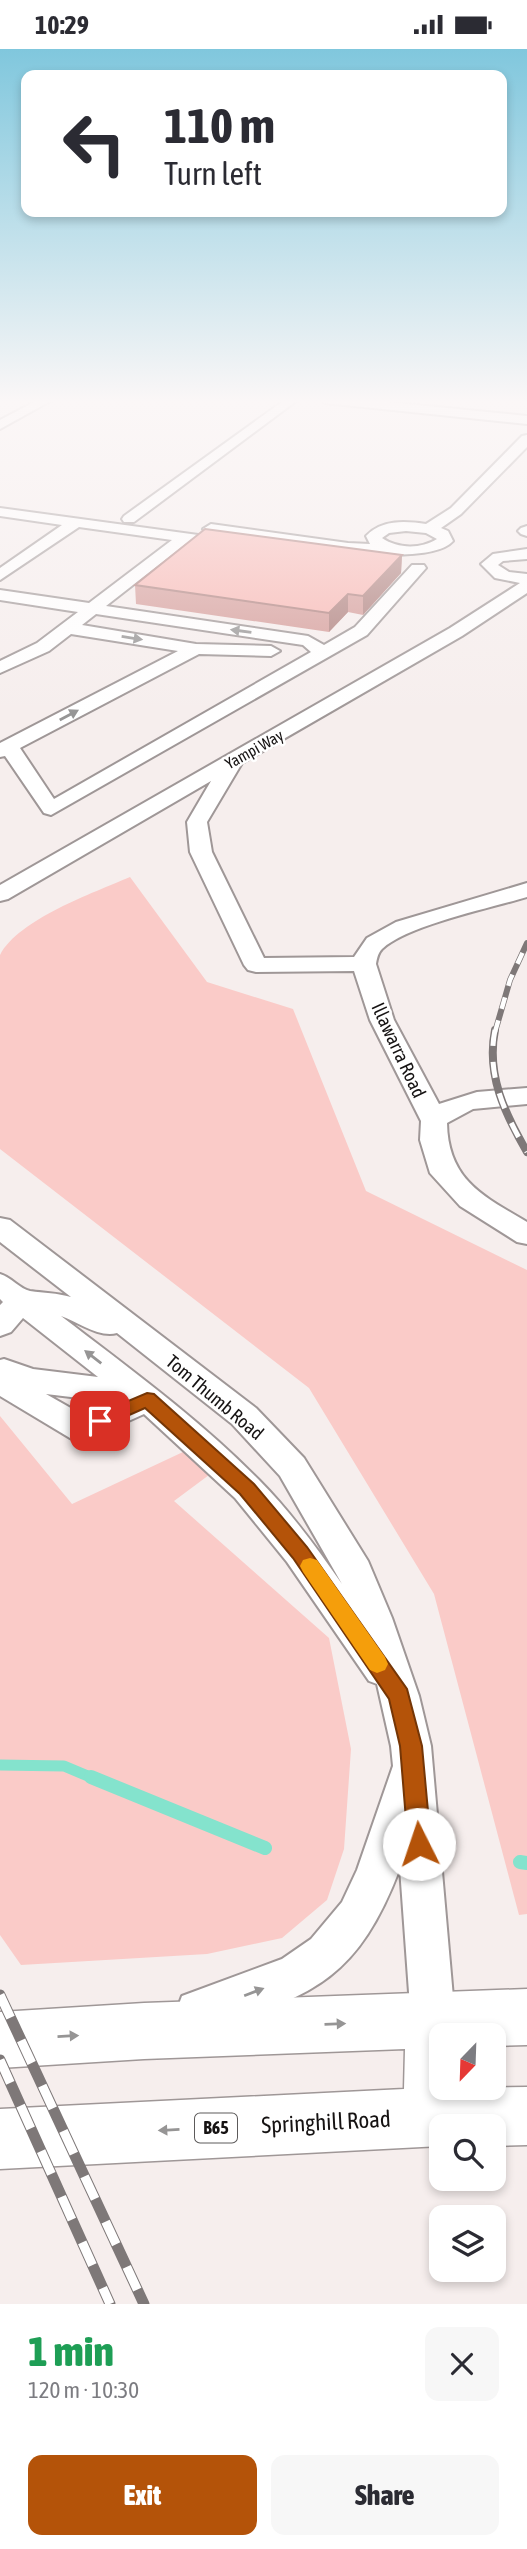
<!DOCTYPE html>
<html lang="en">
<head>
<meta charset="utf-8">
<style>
	body { margin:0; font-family:"Asap Condensed",sans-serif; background:#f7f7f7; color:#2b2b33; height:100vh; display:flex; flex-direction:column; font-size:26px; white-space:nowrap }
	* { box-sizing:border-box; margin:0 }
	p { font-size:23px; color:#7c7c81 }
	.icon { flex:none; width:38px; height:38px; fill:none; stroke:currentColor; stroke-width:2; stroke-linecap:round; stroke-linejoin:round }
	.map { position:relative; height:2255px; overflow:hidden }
	.side { display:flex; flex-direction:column; background:#fff; flex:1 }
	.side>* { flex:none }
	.top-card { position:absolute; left:21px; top:21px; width:486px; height:147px; border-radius:14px; box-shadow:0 4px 10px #0003; background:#fff; color:#2b2b33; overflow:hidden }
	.needle { width:46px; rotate:203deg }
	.controls { position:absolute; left:429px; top:1974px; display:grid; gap:14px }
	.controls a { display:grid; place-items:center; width:77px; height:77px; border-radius:14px; background:#fff; box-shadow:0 4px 10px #0003; font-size:35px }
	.pin { position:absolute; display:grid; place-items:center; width:60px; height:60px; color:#fff; margin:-30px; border-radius:14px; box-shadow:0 4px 10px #0006 }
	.me { position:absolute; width:77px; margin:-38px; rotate:356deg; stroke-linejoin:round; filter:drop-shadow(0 0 5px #0008) }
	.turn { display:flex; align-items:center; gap:24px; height:147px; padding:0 28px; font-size:32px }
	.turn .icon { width:91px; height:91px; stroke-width:2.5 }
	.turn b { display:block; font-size:49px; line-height:60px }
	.round { display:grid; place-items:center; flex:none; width:74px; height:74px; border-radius:14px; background:#f7f7f7 }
	.overview { display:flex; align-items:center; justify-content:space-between; height:119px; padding:0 28px }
	h1 { font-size:42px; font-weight:800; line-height:52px; color:#1e9e55 }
	.primary-button { display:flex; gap:14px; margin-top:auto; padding:14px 28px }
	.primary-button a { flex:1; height:80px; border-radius:14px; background:#b45309; color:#fff; font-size:28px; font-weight:800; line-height:80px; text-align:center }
	.primary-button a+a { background:#f7f7f7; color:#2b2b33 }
	.status { display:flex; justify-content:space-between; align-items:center; height:49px; padding:0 35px; background:#fff; direction:ltr }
	.status svg { height:19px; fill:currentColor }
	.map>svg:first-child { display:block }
	.green { fill:#facbc8 }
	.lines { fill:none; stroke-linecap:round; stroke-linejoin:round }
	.stream-far1 { stroke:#84e3cd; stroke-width:11 }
	.stream { stroke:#84e3cd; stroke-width:14 }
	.minor-casing { stroke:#9f9797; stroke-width:4 }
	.major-casing { stroke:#9f9797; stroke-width:3 }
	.minor { fill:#fff; fill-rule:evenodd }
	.major { fill:#fff; fill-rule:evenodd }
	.rail-far2-casing { stroke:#7e7878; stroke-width:6 }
	.rail-far1-casing { stroke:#7e7878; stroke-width:8 }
	.rail-casing { stroke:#7e7878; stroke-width:11 }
	.rail-far2 { stroke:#fff; stroke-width:4.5; stroke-dasharray:12; stroke-linecap:butt }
	.rail-far1 { stroke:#fff; stroke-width:5; stroke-dasharray:16; stroke-linecap:butt }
	.rail { stroke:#fff; stroke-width:9; stroke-dasharray:25; stroke-linecap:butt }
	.wall { fill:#d59d9a }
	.shaded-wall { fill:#ae807d }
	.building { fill:#f8b7b3; stroke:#ae807d; stroke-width:2 }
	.oneway { fill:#969595 }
	.route { fill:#b45309; stroke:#753606; stroke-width:2 }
	.slow { fill:#f59e0b }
	.labels { text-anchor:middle; stroke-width:5; stroke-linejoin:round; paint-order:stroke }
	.far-street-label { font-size:16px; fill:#161313; stroke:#fff }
	.shield { fill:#fff; stroke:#5c5a5a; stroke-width:2 }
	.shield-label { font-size:18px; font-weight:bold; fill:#161313 }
	.street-label { font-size:19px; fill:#161313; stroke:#fff }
	.near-street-label { font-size:23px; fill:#161313; stroke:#fff }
</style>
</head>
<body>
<div class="status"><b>10:29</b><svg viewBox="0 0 49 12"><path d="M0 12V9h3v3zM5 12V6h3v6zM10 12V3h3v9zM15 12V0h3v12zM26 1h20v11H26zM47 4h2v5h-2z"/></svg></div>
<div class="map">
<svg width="527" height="2255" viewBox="0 0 527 2255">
	<rect width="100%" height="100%" fill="#f6eeed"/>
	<g class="green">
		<path d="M130,828L207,933L293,960L366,1142L527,1221V1865L519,1866L434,1545L309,1339L0,1100V906C19,870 93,844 130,828Z"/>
		<polygon points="0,1367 72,1455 183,1403 209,1426 174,1452 329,1589 351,1700 344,1800 327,1851 282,1889 207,1905 21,1916 0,1886"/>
	</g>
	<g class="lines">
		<polyline class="stream-far1" points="0,1716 64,1717 95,1730"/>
		<g class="stream">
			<polyline points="91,1728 265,1799"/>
			<polyline points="520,1813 527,1814"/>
		</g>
		<defs>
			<g id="minor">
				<polygon points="40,350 54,350 0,380 0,371"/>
				<polygon points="286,350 299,350 134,473 124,473 122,470 124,467"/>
				<polygon points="319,350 357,350 527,367 527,375 325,354"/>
				<path d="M527,386V398L461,465L441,479L448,482L453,492C425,524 255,491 211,485L203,480L211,475L348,494L370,495L366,487C382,470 406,472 426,475L451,459L522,387ZM406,482L426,484L437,490C421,500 398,500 382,489L389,484Z"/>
				<path d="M0,459L235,491L238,494L235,497L230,499L188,493L106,557L308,587L324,596L355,578L412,516H424L426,519L367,586L51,766L44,764L5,707L0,708V694L178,602L71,585L49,602L0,624V612L37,594L78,563L0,551V541L89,554L172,491L79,478L0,531V519L62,476L0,467ZM96,565L303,596L311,603L54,750L20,699L199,605L271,607L280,602L271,597L196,595L82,576Z"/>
				<polygon points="527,477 527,487 521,485 518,482 521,479"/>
				<path d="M527,500V510L503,512L498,516L509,523L527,525V544L462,587L242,714L207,773L212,803L264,909L354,908L367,889L396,873L527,834V848C491,859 408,876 382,900C378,904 377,909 376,915L394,971L439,1055L477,1043L527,1039V1055L473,1060L447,1074C448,1131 483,1147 527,1173V1195L517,1193L460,1157L430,1124L420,1091L421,1072L370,971L354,922L256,923L248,921L244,916L190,803L187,773L211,732L8,850L0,852V836L450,579L520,534L495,529L481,515L493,505Z"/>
				<path d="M0,1169L10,1171L256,1359L304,1409L368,1512L392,1569L419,1647L431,1697L455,1971L449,1986H441V1990L433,1993L417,1987L411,1971L400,1819C355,1937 309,1946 198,1985L182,1979L176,1963L182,1947L282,1910L311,1890L342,1853L357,1821L393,1717L391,1697L377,1635L369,1632L287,1513L235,1449L144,1365L82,1393L70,1389L0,1347V1311L4,1310L33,1320L98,1328L23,1269L11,1283L0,1287V1256L3,1253L0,1250V1225C11,1228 20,1240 30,1242C44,1244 57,1244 71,1248L0,1193ZM61,1267C78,1273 99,1289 117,1284L232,1375L280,1427L342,1535C317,1499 290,1462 259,1431C199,1370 129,1319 61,1267ZM46,1345L112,1353L83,1366Z"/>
			</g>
			<polygon id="major" points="527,1940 527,1996 494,1997 494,1986 441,1986 441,2039 527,2038 527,2096 494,2097 494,2077 441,2077 441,2097 0,2120 0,2060 404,2040 405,2000 144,2010 0,2019 0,1963 144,1954"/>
		</defs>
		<use href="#minor" class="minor-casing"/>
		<use href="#major" class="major-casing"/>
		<use href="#minor" class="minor"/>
		<use href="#major" class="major"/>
		<defs>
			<polyline id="rail-far2" points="495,983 510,931 527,894"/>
			<path id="rail-far1" d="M495,981C486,1026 505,1065 527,1103"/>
			<g id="rail">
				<polyline points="0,1946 144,2255"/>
				<polyline points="0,2011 110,2255"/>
			</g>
		</defs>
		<use href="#rail-far2" class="rail-far2-casing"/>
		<use href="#rail-far1" class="rail-far1-casing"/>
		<use href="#rail" class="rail-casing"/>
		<use href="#rail-far2" class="rail-far2"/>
		<use href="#rail-far1" class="rail-far1"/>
		<use href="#rail" class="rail"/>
	</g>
	<polygon class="wall" points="402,506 401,524 363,566 348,563 329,583 136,555 135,536"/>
	<g class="shaded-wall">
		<polygon points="402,506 401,524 363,566 363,547"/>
		<polygon points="348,545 348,563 329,583 329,564"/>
	</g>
	<polygon class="building" points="205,480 402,506 363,547 348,545 329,564 135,536"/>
	<defs><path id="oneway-solid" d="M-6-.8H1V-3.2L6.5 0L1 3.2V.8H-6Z" transform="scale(1.75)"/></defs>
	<g class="oneway">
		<use href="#oneway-solid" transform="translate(241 582) rotate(-172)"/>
		<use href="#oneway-solid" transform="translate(132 589) rotate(9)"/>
		<use href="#oneway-solid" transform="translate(69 666) rotate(-28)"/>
		<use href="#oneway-solid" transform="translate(93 1308) rotate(-142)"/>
		<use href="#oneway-solid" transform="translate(254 1943) rotate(-21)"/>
		<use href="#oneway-solid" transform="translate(335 1975) rotate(-2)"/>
		<use href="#oneway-solid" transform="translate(68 1987) rotate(-3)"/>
		<use href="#oneway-solid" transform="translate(169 2081) rotate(177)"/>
	</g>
	<linearGradient id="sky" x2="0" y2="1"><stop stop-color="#80c7dd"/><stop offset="0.53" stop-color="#fbf7f7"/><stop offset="1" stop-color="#fbf7f7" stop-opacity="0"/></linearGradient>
	<rect width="527" height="665" fill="url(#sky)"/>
	<polygon class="route" points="147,1344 154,1345 254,1435 307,1498 407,1640 422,1697 431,1795 428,1803 419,1806 411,1803 408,1795 400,1697 389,1650 293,1509 240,1445 145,1359 100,1379 93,1377 91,1372 93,1367"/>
	<polygon class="slow" points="310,1509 317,1511 385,1608 388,1615 385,1621 377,1624 370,1621 303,1523 300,1517 303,1511"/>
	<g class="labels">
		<g class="far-street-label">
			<text transform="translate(254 700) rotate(-29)" y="6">Yampi Way</text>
		</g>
		<rect class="shield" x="195" y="2064.5" width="42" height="29" rx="5"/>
		<g class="shield-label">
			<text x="216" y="2085">B65</text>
		</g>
		<g class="street-label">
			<text transform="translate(399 1001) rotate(65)" y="7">Illawarra Road</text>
			<text transform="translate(215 1348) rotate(40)" y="7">Tom Thumb Road</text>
		</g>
		<g class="near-street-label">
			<text transform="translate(326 2073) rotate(-3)" y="8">Springhill Road</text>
		</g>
	</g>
</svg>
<div class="controls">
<a><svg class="needle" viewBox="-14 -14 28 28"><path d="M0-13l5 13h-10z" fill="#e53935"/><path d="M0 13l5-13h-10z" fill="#7c7c81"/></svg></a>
<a><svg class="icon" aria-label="search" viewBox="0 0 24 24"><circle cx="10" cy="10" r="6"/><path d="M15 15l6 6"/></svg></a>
<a><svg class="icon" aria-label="layers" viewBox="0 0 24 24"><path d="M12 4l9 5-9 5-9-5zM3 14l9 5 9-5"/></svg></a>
</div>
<div class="pin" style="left:100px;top:1372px;background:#d93025"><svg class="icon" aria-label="arrive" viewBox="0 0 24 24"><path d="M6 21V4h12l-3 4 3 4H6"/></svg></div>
<svg class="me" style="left:419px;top:1795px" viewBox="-20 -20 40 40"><circle r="19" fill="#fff"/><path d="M0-13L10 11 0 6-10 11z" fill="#b45309"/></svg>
<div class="top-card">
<div class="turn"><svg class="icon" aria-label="left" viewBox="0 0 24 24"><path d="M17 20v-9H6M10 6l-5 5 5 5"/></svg><div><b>110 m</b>Turn left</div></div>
</div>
</div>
<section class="side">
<div class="overview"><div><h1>1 min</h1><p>120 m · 10:30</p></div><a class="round"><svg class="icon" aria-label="close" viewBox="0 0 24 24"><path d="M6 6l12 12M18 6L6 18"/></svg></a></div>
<div class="primary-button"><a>Exit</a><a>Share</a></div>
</section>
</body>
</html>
